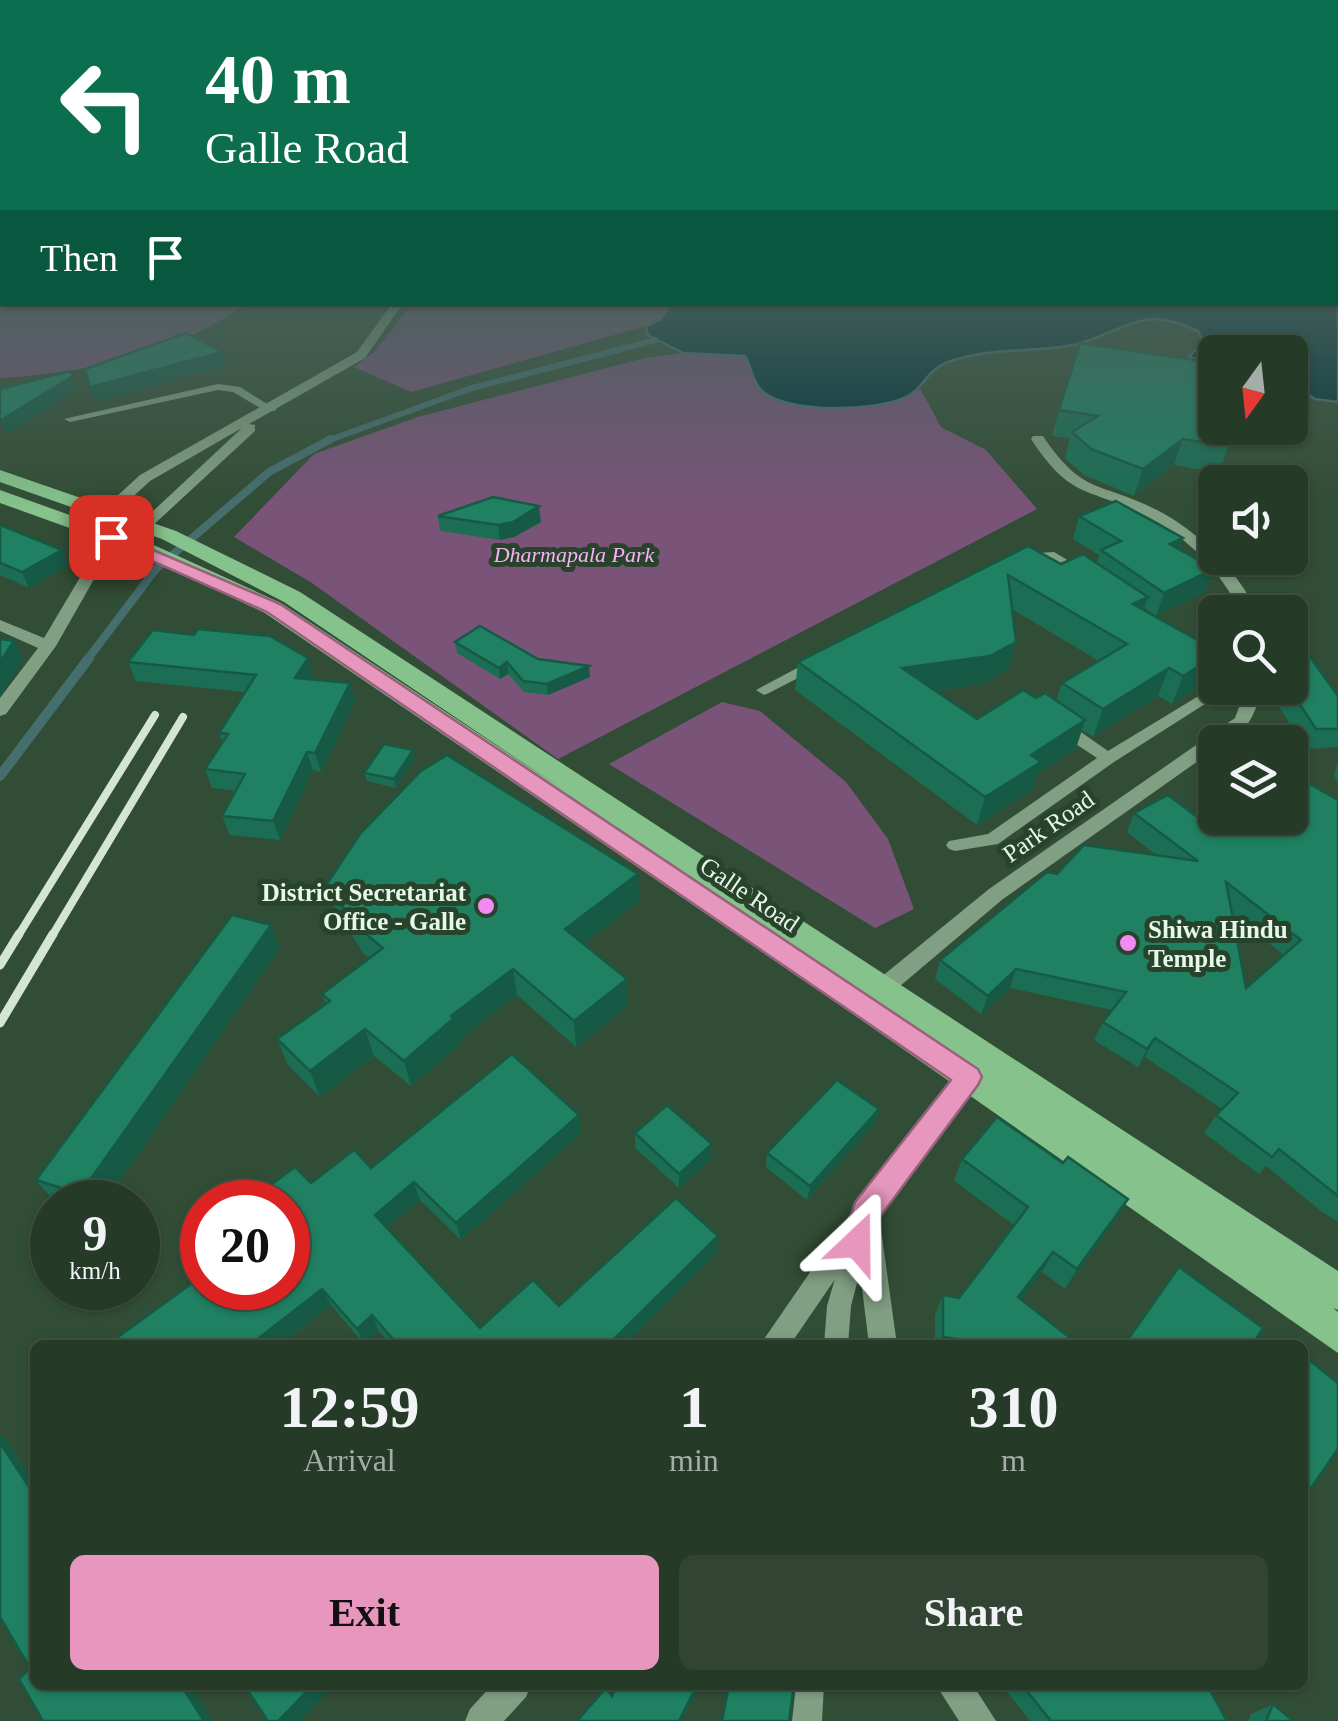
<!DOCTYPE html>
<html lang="en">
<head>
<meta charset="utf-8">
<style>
	body { margin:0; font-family:Georgia,serif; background:#324534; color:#f1f3f6; height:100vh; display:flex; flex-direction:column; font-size:38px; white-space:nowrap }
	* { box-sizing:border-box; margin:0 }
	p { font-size:32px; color:#a4ada8 }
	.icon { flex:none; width:55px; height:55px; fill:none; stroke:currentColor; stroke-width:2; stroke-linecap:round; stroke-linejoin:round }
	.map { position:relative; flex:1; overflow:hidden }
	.drawer { position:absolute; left:30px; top:1340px; width:1278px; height:350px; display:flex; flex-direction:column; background:#263a28; border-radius:15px; box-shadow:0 2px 8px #0004,0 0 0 2px #425445 }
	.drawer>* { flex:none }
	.banner { position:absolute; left:0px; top:0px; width:1340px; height:305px; box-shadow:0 2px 8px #0004,0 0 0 2px #425445; background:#0b6e4f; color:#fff; overflow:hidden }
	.needle { width:65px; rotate:195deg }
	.tools { position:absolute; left:1198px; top:335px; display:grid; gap:20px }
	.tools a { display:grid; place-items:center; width:110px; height:110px; border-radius:15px; background:#263a28; box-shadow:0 2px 8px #0004,0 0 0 2px #425445; font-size:50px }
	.speed { position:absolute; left:30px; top:1180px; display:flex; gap:20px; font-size:50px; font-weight:700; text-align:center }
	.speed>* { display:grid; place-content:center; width:130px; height:130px; border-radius:50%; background:#263a28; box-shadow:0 2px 8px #0004,0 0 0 2px #425445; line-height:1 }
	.speed small { font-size:25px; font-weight:400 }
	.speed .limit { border:15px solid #d22; background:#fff; color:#111 }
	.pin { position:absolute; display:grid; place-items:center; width:85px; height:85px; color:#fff; margin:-42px; border-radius:20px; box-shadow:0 5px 15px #0006 }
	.me { position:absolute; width:110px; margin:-55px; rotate:23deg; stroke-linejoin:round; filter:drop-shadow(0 0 8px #0008) }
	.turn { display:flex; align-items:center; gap:35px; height:210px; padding:0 40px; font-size:45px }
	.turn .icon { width:130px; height:130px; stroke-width:2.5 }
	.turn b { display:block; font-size:70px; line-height:85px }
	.then { display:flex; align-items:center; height:95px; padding:0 40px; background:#0003; gap:20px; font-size:38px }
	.eta { display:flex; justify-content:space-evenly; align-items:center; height:170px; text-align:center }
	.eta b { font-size:60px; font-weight:800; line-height:70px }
	.cta { display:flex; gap:20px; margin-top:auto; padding:20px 40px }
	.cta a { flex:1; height:115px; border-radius:15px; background:#e797bd; color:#111; font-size:40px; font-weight:800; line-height:115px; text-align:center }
	.cta a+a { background:#324534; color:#f1f3f6 }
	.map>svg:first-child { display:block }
	.green { fill:#7a5379 }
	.water { fill:#003339; stroke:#456e6e; stroke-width:2.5 }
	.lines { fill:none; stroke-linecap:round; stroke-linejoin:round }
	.stream-far2 { stroke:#456e6e; stroke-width:6 }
	.stream-far1 { stroke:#456e6e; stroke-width:8 }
	.stream { stroke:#456e6e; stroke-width:10 }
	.service { fill:#819f83; fill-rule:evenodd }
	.minor { fill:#819f83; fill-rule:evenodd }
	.tertiary { fill:#819f83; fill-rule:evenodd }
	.trunk { fill:#86c28c; fill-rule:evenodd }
	.rail-far1 { stroke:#d4e5d5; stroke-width:8 }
	.rail { stroke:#d4e5d5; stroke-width:9 }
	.wall { fill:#1b6e54; fill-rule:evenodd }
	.shaded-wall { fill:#165a45 }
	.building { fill:#1f8062; stroke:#165a45; stroke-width:2.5; fill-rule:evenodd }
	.route { fill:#e797bd; stroke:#96627b; stroke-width:2.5 }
	.poi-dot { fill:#f28af2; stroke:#28432b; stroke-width:4 }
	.labels { text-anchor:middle; stroke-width:10; stroke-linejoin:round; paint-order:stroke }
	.far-park-label { font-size:22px; font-style:italic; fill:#f9b0f8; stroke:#28432b }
	.street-label { font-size:25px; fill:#e7f7e8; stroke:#28432b }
	.poi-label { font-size:25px; font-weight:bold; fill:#e7f7e8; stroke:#28432b; text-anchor:end }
</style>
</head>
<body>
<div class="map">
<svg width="1338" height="1721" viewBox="0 0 1338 1721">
	<rect width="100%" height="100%" fill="#324d35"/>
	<g class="green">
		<path d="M0,267L2,302L247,303C178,354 85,373 0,378Z"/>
		<polygon points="413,303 672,303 661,319 646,326 411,392 354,367 374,352"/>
		<path d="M683,353L745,356C750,364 752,379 758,385C789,419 886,412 920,388L941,427L986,450L1037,509L558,759L312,583L234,537L314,454L418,417L645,358Z"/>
		<polygon points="722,702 760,711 846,782 888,839 914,909 875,928 609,764"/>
	</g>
	<path class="water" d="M1338,267V402L1315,399L1290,383V352H1215V366L1189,357L1203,342L1198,331C1182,324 1164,317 1146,320C1121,324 1098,340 1073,345C1032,353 991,347 951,361C924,370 926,388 904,398C875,411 787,414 762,391C753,383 751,366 745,356L683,353L648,335L646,326L661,319L672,302H1338Z"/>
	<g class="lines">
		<polyline class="stream-far2" points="324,442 472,388 656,340"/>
		<polyline class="stream-far1" points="87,660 156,569 269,472 331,439"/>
		<polyline class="stream" points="0,776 89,658"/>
		<g class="service">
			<polygon points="218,384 240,387 277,410 267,412 233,392 218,390 70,422 64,419"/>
			<path d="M1054,552L1089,573V579C1072,579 1065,563 1050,560C1037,558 1027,564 1015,558L1022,554Z"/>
			<polygon points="816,658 823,663 821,666 769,693 764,695 756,690"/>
			<polygon points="1215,686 1230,688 1114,762 998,844 955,851 949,849 946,845 949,841 988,834 1097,758 1056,731 1054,727 1056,723 1068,723 1108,751"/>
			<polygon points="861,1216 869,1219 872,1227 851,1306 848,1345 824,1345 827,1306 850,1227 853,1219"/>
			<polygon points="796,1685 824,1685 822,1721 792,1721"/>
		</g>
		<g class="minor">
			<path d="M1033,436H1043C1083,496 1100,481 1157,510C1197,530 1239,572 1257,612H1241C1220,571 1186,535 1144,515C1086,486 1071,500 1031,439Z"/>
			<polygon points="111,533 118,537 56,646 6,714 0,716 0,698 38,648 0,631 0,620 44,638 104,537"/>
			<path d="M1246,688H1263C1255,712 1246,742 1215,742V749L1003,899L880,1003L872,1006L864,1003L861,997L864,991L989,889L1235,718Z"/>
			<polygon points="978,1057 986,1060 990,1067 986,1074 879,1215 897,1345 869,1345 857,1247 790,1345 760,1345 857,1204 970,1060"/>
			<polygon points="492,1685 531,1685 526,1697 504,1721 465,1721 470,1709"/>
			<polygon points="936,1685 973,1685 996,1721 959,1721"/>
		</g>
		<polygon class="tertiary" points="393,302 404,302 365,358 249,424 255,425 255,431 149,529 144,530 137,526 242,428 150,481 113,515 103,515 103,509 140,475 357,352"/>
		<polygon class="trunk" points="0,470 176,531 300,592 1338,1271 1338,1310 1333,1308 1338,1312 1338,1353 853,1014 265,613 142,554 0,503 0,490 156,546 281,603 565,791 284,602 162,539 0,482"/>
		<g class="rail-far1">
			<polyline points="18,936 155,715"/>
			<polyline points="52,936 183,717"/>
		</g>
		<g class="rail">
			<polyline points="0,965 19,934"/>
			<polyline points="0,1023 53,934"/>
		</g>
	</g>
	<g class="wall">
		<polygon points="1205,380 1228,446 1219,473 1174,465 1134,496 1084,475 1065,458 1070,438 1052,436 1059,410"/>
		<polygon points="438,516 541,522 514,537 500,540 440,531"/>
		<path d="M1079,516L1183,538L1179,550L1214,569L1205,592L1156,616L1144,608L1143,610L1215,650V666L1209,681L1172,704L1158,696L1093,737L1082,730L1076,748L1037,774L1032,790L977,825L795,690L798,662L1028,546L1061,564L1097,563L1099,555L1073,539ZM1012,609L1099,661L1062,683L1056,701L1036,698L977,719L936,691L983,684L1008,669L1016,642Z"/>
		<polygon points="0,525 68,565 29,588 0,575"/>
		<polygon points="455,642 538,659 590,677 548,695 524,692 508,674 500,679 457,653"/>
		<polygon points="128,662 313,677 311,680 350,683 355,702 321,772 313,770 280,840 230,835 222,816 236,791 212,788 205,769 222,742 219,733 245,692 136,681"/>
		<polygon points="1267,688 1290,688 1338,696 1338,747 1306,749"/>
		<polygon points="413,750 415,758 396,788 367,781 364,773"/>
		<polygon points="1338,761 1338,784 1334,776"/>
		<path d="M1338,800V1222L1321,1211L1266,1166L1259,1174L1204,1133L1216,1115L1222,1109L1145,1057L1138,1067L1094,1040L1103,1022L1112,1010L1010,988L981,1014L935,979L940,960L1057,874L1156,855L1127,832L1134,813L1201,820ZM1232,914L1284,955L1246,988Z"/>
		<polygon points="327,884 639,901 583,944 627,979 628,1006 576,1047 517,995 459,1040 460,1044 411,1086 374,1056 320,1097 288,1065 277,1039 326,1004 322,994 370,958 364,954 336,911"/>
		<polygon points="271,925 280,948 105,1202 59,1202 53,1200 36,1180"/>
		<polygon points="879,1109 875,1124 807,1200 766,1167 767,1153"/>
		<polygon points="581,1133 461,1240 420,1200 386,1228 480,1328 559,1306 718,1236 717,1253 624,1345 391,1345 379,1331 364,1344 331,1305 280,1345 107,1345 202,1288 311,1183 371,1168"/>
		<polygon points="635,1133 712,1144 711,1159 679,1188 635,1148"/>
		<polygon points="962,1159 1063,1163 1128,1199 1115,1220 1065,1289 1042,1272 1021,1299 1079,1345 935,1345 935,1315 943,1295 959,1298 1014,1225 954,1181"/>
		<polygon points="1002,1685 1213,1685 1211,1692 1227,1721 1030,1721"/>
		<polygon points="1273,1704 1293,1721 1248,1721 1251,1714"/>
	</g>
	<g class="shaded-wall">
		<polygon points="222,352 226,366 96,402 90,387"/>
		<polygon points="73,376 78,389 7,434 1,420"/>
		<polygon points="1183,439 1174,465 1134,496 1143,469"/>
		<polygon points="539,506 541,522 514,537 500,540 498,525"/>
		<polygon points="1183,538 1175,561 1170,544"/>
		<polygon points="62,550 68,565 29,588 22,572"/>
		<polygon points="1214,569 1205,592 1156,616 1164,593"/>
		<polygon points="1148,597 1138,625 1133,604"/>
		<polygon points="14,641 24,660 0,697 0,662"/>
		<polygon points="1016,642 1008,669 983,684 897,696 902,668"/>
		<polygon points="1215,656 1215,666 1209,681 1172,704 1183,676"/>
		<polygon points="308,658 313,677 301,697 295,678"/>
		<polygon points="507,662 508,674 500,679 499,668"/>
		<polygon points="589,666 590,677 548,695 547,684"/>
		<polygon points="1169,668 1158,696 1093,737 1103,709"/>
		<polygon points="350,683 355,702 321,772 315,753"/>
		<polygon points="1085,720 1076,748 1037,774 1032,790 977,825 985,797 1031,755"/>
		<polygon points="413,750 415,758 396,788 394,779"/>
		<polygon points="307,752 313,770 280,840 273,821"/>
		<polygon points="638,874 639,901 568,956 565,929"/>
		<polygon points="271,925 280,948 105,1202 87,1202 80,1194"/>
		<polygon points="513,969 517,995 459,1040 460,1044 411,1086 404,1061 451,1016"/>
		<polygon points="1016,969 1010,988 981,1014 988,996"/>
		<polygon points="627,979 628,1006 576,1047 574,1021"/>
		<polygon points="365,1029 374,1056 320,1097 310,1071"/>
		<polygon points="1155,1038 1145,1057 1138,1067 1147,1049"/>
		<polygon points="879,1109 875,1124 807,1200 810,1186"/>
		<polygon points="579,1115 581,1133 461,1240 456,1223"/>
		<polygon points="712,1144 711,1159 679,1188 679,1174"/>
		<polygon points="414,1182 420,1200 381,1232 375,1215"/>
		<polygon points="1128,1199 1115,1220 1065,1289 1077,1269"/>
		<polygon points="718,1236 717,1253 624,1345 608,1345"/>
		<polygon points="1053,1252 1042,1272 1008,1316 1018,1297"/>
		<polygon points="322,1289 331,1305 280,1345 250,1345"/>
		<polygon points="372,1315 379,1331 364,1344 357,1329"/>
		<polygon points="0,1433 4,1436 35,1483 35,1496 0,1443"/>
		<polygon points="181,1685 190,1685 213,1721 204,1721"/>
		<polygon points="313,1685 334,1685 300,1721 278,1721"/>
		<polygon points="697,1685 700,1685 682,1721 679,1721"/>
	</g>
	<g class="building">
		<polygon points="186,333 222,352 90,387 85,369"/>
		<polygon points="1080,343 1208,362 1205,380 1215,382 1215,428 1230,428 1228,446 1183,439 1143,469 1091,449 1072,432 1098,416 1059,410"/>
		<polygon points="70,371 73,376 1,420 0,419 0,389"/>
		<polygon points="493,497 539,506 513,522 498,525 438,516"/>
		<polygon points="1116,501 1183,538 1170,544 1214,569 1164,593 1101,550 1121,541 1079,516"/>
		<polygon points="0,525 62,550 22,572 0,563"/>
		<polygon points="1028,546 1061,564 1083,554 1148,597 1133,604 1215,650 1215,656 1183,676 1169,668 1103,709 1062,683 1127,644 1008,575 1016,642 990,656 902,668 977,719 1023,690 1036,698 1045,693 1085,720 1031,755 1041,762 985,797 798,662"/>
		<polygon points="480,626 538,659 589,666 547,684 523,681 507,662 499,668 455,642"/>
		<polygon points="198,629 270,636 308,658 295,678 350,683 315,753 307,752 273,821 222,816 245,774 205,769 228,734 219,733 256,675 128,662 153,630 194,635"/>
		<polygon points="0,639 14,641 0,662"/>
		<polygon points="1310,657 1338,696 1338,729 1316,729 1289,688 1290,688 1290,658"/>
		<polygon points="384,744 413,750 394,779 364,773"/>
		<polygon points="447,755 638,874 565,929 627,979 574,1021 513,969 451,1016 454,1018 404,1061 365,1029 310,1071 277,1039 330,1001 322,994 383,948 356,926 327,884 360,834 421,771"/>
		<path d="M1299,778L1338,800V1196L1279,1149L1272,1157L1216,1115L1238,1093L1155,1038L1147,1049L1103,1022L1126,992L1016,969L988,996L940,960L1047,872L1057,874L1084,845L1198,861L1134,813L1168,795L1201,820L1215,811V818H1290V786ZM1226,882L1301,940L1246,988Z"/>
		<polygon points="232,915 271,925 80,1194 36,1180"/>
		<polygon points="512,1054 579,1115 456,1223 414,1182 375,1215 480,1328 533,1280 559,1306 676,1198 718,1236 608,1345 398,1345 372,1315 357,1329 322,1289 250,1345 107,1345 202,1276 202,1288 288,1288 288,1202 248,1202 295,1167 311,1183 354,1150 371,1168"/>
		<polygon points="837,1080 879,1109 810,1186 767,1153"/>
		<polygon points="667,1105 712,1144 679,1174 635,1133"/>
		<polygon points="997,1117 1063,1163 1068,1157 1128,1199 1077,1269 1053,1252 1018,1297 1079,1345 996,1345 943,1337 943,1295 959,1298 1028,1207 962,1159"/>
		<polygon points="1179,1267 1263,1328 1252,1345 1124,1345"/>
		<polygon points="1304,1356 1338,1383 1338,1449 1302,1501 1302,1358"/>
		<polygon points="0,1443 35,1496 35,1685 181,1685 204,1721 43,1721 19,1679 30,1668 0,1617"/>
		<polygon points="244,1685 313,1685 278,1721 268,1721"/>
		<polygon points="617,1685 697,1685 679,1721 577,1721 606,1688 612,1696"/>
		<polygon points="729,1685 794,1685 789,1721 722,1721"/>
		<polygon points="1022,1685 1213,1685 1211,1692 1227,1721 1051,1721"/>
		<polygon points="1273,1704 1293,1721 1266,1721"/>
	</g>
	<linearGradient id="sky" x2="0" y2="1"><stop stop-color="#1c2a1d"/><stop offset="0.53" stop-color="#49625c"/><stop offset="1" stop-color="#49625c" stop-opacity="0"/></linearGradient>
	<rect width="1338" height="508" fill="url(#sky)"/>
	<polygon class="route" points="111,532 280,604 978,1069 982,1077 978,1085 879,1218 867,1253 857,1257 846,1253 842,1243 855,1202 951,1080 267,612 105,540 102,537"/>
	<g class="poi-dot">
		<circle cx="486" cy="906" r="10"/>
		<circle cx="1128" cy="943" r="10"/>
	</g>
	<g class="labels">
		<g class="far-park-label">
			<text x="574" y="562">Dharmapala Park</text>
		</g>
		<g class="street-label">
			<text transform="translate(1048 826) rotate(-35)" y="9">Park Road</text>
			<text transform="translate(750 894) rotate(34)" y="9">Galle Road</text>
		</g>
		<g class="poi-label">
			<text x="466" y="901">District Secretariat<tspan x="466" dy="29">Office - Galle</tspan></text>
			<text x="1148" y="938" text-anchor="start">Shiwa Hindu<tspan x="1148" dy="29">Temple</tspan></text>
		</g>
	</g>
</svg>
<div class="tools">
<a><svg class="needle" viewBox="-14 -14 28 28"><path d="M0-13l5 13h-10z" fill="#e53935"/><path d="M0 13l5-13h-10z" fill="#a4ada8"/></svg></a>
<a><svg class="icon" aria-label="sound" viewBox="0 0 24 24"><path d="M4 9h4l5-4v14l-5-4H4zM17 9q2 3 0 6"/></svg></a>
<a><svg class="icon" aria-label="search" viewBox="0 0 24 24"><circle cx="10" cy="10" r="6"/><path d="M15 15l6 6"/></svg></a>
<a><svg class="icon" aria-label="layers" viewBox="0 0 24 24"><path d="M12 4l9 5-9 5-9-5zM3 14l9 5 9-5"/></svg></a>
</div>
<div class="speed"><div>9<small>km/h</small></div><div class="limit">20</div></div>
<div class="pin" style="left:111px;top:537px;background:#d93025"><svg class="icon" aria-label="arrive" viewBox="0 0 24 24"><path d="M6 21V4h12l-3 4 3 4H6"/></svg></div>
<svg class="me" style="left:857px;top:1243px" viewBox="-20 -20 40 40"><path d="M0-17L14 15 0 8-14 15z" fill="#e797bd" stroke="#fff" stroke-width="4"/></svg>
<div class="banner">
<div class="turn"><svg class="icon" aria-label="left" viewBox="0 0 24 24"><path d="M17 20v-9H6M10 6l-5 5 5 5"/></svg><div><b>40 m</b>Galle Road</div></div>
<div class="then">Then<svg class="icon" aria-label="arrive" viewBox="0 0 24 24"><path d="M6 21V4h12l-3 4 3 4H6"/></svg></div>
</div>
<section class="drawer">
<div class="eta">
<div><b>12:59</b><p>Arrival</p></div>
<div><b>1</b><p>min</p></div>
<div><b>310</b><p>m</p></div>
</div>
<div class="cta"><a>Exit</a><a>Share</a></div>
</section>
</div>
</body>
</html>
